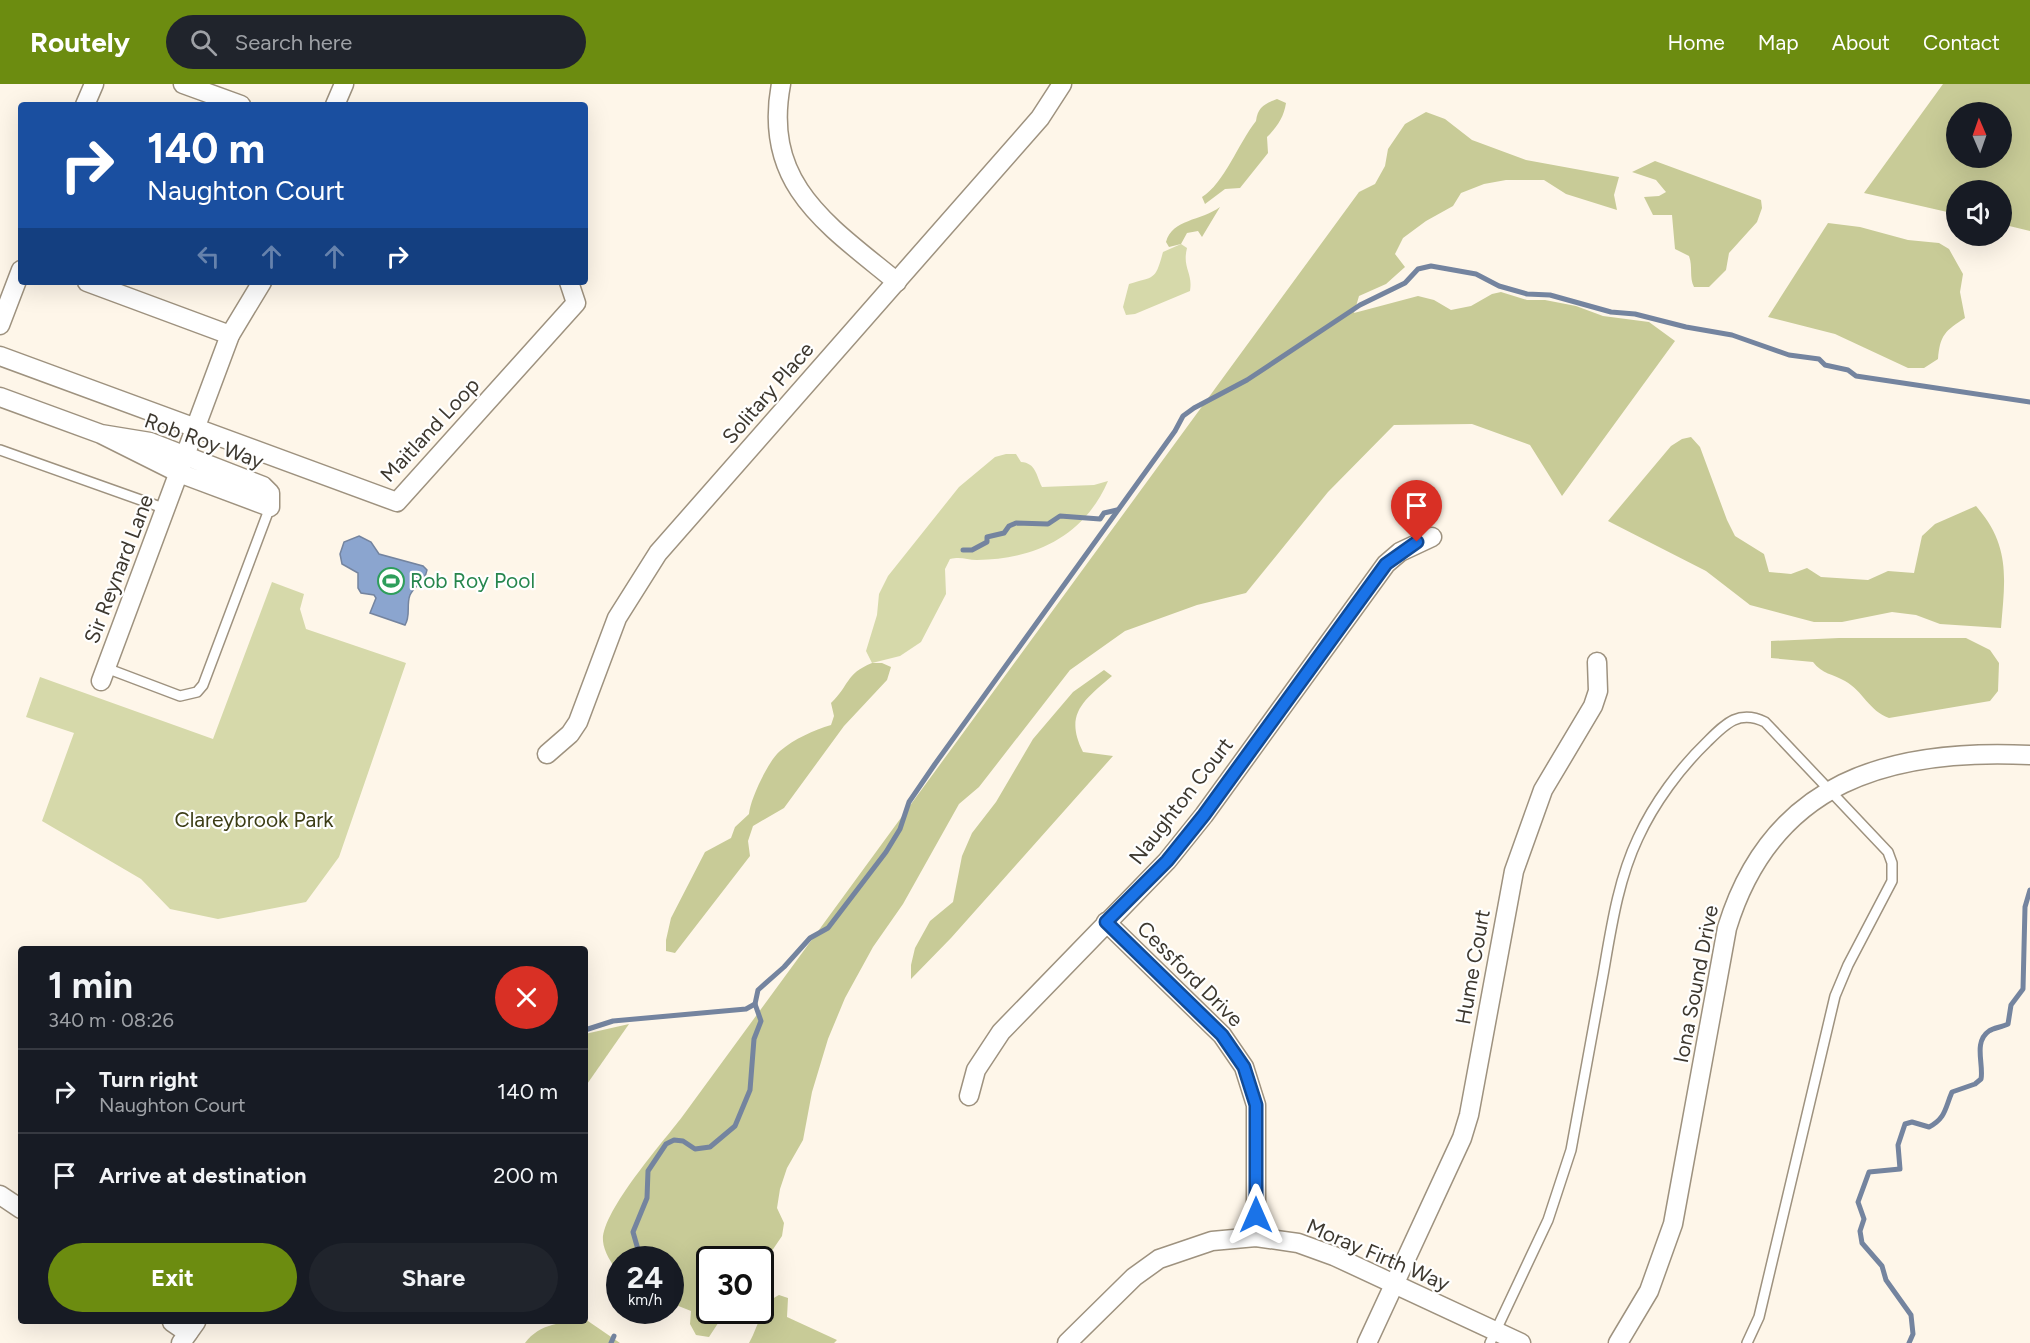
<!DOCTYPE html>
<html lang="en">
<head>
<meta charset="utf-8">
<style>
	body { margin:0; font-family:Figtree,sans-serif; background:#20242c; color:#f1f3f6; height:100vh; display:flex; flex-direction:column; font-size:22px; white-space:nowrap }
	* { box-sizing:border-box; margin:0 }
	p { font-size:20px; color:#9ea1a6 }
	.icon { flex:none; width:33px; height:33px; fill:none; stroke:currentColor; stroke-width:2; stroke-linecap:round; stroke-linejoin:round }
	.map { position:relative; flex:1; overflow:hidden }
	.drawer { position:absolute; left:18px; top:862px; width:570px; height:378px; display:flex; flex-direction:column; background:#171b24; border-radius:6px; box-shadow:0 6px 24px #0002 }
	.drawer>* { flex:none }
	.banner { position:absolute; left:18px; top:18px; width:570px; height:183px; border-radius:6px; box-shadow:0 6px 24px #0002; background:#1a4fa0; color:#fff; overflow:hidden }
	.needle { width:39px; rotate:358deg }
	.buttons { position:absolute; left:1946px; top:18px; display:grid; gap:12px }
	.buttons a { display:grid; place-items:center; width:66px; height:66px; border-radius:50%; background:#171b24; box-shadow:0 6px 24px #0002; font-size:30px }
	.speed { position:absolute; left:606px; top:1162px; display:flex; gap:12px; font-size:30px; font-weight:700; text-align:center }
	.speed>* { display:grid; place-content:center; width:78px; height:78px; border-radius:50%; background:#171b24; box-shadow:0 6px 24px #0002; line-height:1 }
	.speed small { font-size:15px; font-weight:400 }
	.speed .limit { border:3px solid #111; border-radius:9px; background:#fff; color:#111 }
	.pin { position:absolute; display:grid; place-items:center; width:51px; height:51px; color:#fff; margin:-62px -26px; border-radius:50% 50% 50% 0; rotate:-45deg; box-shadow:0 0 6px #0007 }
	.pin .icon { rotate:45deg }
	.me { position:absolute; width:66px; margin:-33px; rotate:0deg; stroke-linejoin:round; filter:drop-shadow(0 0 4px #0008) }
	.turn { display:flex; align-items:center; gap:21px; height:126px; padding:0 30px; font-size:27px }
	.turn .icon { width:78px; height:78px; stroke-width:2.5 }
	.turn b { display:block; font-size:42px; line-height:51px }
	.lanes { display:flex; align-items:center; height:57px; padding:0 30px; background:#0003; justify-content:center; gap:30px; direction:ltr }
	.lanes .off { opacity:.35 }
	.round { display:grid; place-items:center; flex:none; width:63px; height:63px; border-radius:32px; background:#20242c }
	.headline { display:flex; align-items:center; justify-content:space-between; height:102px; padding:0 30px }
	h1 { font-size:36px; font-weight:700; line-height:45px }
	.action { display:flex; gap:12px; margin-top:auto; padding:12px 30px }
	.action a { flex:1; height:69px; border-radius:36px; background:#6c8c10; color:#fff; font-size:24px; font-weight:700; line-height:69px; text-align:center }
	.action a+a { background:#20242c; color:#f1f3f6 }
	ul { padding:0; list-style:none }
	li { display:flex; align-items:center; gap:18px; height:84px; padding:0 30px; border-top:2px solid #363941 }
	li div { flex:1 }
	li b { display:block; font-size:22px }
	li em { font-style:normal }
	header { display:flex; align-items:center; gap:36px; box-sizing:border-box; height:84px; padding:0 30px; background:#6c8c10; color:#fff }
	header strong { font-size:28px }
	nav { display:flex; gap:33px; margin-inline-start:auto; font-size:21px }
	.search { width:420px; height:54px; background:#20242c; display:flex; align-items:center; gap:15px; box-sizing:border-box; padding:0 21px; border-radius:33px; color:#9ea1a6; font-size:22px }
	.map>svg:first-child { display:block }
	.green { fill:#d6d9aa }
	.forest { fill:#c8cb97; fill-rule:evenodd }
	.water { fill:#8ba5cf; stroke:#74849f; stroke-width:1.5 }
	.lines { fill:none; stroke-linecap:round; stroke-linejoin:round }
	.stream { stroke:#74849f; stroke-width:5 }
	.lane-casing { stroke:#9e927f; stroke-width:12 }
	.street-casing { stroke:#9e927f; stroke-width:21 }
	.lane { stroke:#fff; stroke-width:9 }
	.street { stroke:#fff; stroke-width:18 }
	.route-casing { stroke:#114b97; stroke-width:15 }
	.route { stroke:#1a73e8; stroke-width:10 }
	.labels { text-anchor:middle; stroke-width:4.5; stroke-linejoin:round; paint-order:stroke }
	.street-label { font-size:21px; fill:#3d382f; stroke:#fff }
	.leisure-label { font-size:21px; fill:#27864d; stroke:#fff; text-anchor:start }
	.park-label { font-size:21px; fill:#3c3d15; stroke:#fff }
</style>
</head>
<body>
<header>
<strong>Routely</strong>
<div class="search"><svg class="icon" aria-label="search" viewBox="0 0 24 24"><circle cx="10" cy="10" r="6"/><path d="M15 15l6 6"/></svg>Search here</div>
<nav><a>Home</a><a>Map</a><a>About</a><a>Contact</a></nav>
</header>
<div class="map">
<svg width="2030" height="1259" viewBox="0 0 2030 1259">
	<rect width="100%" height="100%" fill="#fef6e9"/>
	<g class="green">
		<path d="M1181,160L1187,164C1182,184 1193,188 1190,207L1135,230L1126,231L1123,223L1129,200C1155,192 1155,197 1163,168Z"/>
		<path d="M1006,370H1016L1021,378C1036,379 1036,391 1042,403L1094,401L1108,397C1084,452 1036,475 977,476C967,476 961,472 950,475L945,485L946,510L921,558L900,572L872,579L866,567L877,531L879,510L888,492L959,403L995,373Z"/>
		<polygon points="272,498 304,510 300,525 306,545 406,579 339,773 306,818 218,835 170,825 141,795 42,737 74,649 26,633 40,593 213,655"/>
	</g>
	<g class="forest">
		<path d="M1943,0H2030V147L2001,140V106H1956V130L1864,109ZM1956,28H2001V74H1956Z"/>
		<path d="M1277,15L1286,19C1284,33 1277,43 1267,53L1268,69L1240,104L1225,105L1205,120L1202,113C1224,100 1239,58 1256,37C1258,23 1264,20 1277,15Z"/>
		<path d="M1426,28L1445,35L1472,56L1526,76L1619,93L1614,111L1617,126L1566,110L1544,96H1506L1484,100L1461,109L1453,122L1426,137L1403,154L1395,170L1405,183L1386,200L1359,212L1354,229L1418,212L1434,216L1451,226L1471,222L1492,210L1501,208L1527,216H1545L1576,222L1603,232L1649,238L1675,257L1562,412L1530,361L1472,340L1394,341L1328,408L1246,509L1197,521L1125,547L1070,586L979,703L959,720L903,820L873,863L845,914L828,955L812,1008L803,1056L787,1084L780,1105L777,1124L784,1139L782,1152L761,1183L760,1176H710V1227H726L709,1253L696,1251L690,1240L691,1227L671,1219L670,1176H620L619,1190C613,1181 604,1169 603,1157C601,1128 663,1058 682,1033L1359,108L1375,100L1385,82L1388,65L1405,40Z"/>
		<path d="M1655,77L1761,116L1762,124L1757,138L1729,169L1726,186L1709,203H1694C1689,193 1693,183 1689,172L1675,165L1672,131H1653L1644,113L1659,112L1666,108L1656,96L1632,88Z"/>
		<path d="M1220,123L1202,153L1198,147L1187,149L1181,160L1169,163L1166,158C1172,135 1201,137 1220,123Z"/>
		<path d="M1828,139L1860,143L1908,156L1939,159L1949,165L1963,190L1960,208L1965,234C1945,247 1940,251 1938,275L1924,284H1908L1835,250L1768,233Z"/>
		<path d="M1691,353L1700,363L1727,436L1735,452L1764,470L1769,488L1791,490L1807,484L1821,493L1868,496L1888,487L1914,489L1922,452L1935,440L1976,422C2011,462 2005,495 2001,544L1940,540L1916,531L1892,528L1842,538H1814L1750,521L1706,487L1608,437L1671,362L1682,355Z"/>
		<path d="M1839,554H1966L1990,566L1999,579L1998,607L1990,617L1889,634C1869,627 1863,607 1845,597C1833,590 1822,590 1813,578L1771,574V557Z"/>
		<path d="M872,579H882L891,583L887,596L844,642L784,724L753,742L748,757L750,772L675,869L666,867V856L671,834L705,768L731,754L735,743L749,730C750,715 769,676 780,667C794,655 814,646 831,641L834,632L831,619C850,601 845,590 872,579Z"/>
		<path d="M1104,586L1112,592C1083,617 1064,630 1083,668L1113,672L951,854L911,895V881L915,864L930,837L953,818L962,772L972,749L996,718L1033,655L1073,608Z"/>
		<polygon points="629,940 585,1003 585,950"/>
		<path d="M779,1211L788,1214L787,1233L837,1256L834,1259H749C758,1244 762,1218 779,1211Z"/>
		<path d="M585,1235L620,1259H525C540,1239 562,1238 585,1238Z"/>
	</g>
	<path class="water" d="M359,452L371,458L379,470L423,482L427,486C425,498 415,501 410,511C406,521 411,532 405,541L370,529L376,514L374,511L361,509L358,504V489L342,480L340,470L344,458Z"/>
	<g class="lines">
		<g class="stream">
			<polyline points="963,466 972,466 987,458 987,453 1004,449 1009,442 1016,439 1048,440 1060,432 1100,435 1104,429 1117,426"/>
			<polyline points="585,946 613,937 746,925 755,920"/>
			<polyline points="641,1176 633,1148 647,1114 648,1087 666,1060 674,1056 683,1057 695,1065 710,1063 735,1042 750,1006 754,955 761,937 755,920 758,906 784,883 810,854 828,844 886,768 900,745 909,718 935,680 1175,347 1183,332 1194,324 1247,296 1360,221 1405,199 1418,185 1431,182 1476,190 1499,202 1527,210 1550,211 1611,228 1635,230 1686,243 1732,251 1789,271 1819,275 1825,281 1848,286 1856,292 2030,318"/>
			<polyline points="626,1229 627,1227"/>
			<polyline points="611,1259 614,1252"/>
			<path d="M1909,1259L1913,1250L1911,1231L1886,1196L1882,1182L1862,1159L1860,1147L1864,1135L1858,1118L1869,1088L1900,1085L1898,1061L1905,1040L1912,1038L1929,1043C1946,1034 1945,1024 1952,1008L1975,1000L1981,995C1984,981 1973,958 1989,947C1993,944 2002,943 2008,940L2011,921L2023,905L2025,823L2030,806"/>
		</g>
		<defs>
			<g id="lane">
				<polyline points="0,366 166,425"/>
				<polyline points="106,584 180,612 197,608 203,601 270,423"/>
				<path d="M1490,1259L1548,1136L1571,1066C1582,1008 1592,949 1603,891C1611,845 1618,796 1638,754C1654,719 1680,684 1707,658C1725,640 1739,625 1765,638L1888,768L1892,779V797L1848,881L1835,912L1759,1233L1747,1259"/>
			</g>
			<g id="street">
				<polyline points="183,0 241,21"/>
				<path d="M781,0C762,101 828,141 897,198"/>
				<polyline points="85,21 94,0"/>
				<polyline points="335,21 344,0"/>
				<polyline points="87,198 230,251"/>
				<polyline points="0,241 21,186"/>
				<polyline points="0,272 397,418 576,219 569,198"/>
				<polyline points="0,313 101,350 179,389 270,423 270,409 263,402 150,358 101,350"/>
				<polyline points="101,597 230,251 262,198"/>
				<polyline points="547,670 570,650 578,638 617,534 658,469 1040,34 1062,0"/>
				<polyline points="1106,838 1222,951 1244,983 1256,1021 1256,1153"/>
				<polyline points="969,1012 976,986 1001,948 1167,777 1204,731 1386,480 1400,468 1432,453"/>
				<polyline points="0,1111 21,1125"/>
				<polyline points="172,1238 188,1249"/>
				<polyline points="181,1259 196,1238"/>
				<polyline points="1067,1259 1134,1193 1159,1175 1212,1157 1256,1153 1298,1159 1334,1172 1521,1259"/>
				<polyline points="1367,1259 1462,1054 1469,1031 1514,787 1543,706 1593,622 1598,607 1597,578"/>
				<path d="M1618,1259L1649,1207L1673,1140L1727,844C1772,697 1890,664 2030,671"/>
			</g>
		</defs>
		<use href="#lane" class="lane-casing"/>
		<use href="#street" class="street-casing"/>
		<use href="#lane" class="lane"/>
		<use href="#street" class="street"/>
	</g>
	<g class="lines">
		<defs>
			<polyline id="route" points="1256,1131 1256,1021 1244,983 1222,951 1106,838 1167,777 1204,731 1386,480 1417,458"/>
		</defs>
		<use href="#route" class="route-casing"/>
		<use href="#route" class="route"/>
	</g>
	<defs>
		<symbol id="stadium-ring" viewBox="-11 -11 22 22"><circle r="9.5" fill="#fff" stroke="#2e9e5b" stroke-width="1.5"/><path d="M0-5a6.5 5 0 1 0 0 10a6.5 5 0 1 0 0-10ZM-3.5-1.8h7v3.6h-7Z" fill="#2e9e5b"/></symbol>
	</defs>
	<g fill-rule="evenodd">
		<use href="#stadium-ring" x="376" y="482" width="30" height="30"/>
	</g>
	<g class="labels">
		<g class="street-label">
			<text transform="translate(768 309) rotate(-49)" y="7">Solitary Place</text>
			<text transform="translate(430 346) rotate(-47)" y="7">Maitland Loop</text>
			<text transform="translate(204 357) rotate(20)" y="7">Rob Roy Way</text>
			<text transform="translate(119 485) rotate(-69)" y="7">Sir Reynard Lane</text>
			<text transform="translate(1181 717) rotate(-52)" y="7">Naughton Court</text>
			<text transform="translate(1473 883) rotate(-80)" y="7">Hume Court</text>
			<text transform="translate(1190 890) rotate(45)" y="7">Cessford Drive</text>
			<text transform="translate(1696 900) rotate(-79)" y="7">Iona Sound Drive</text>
			<text transform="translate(1378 1171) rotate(23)" y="7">Moray Firth Way</text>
		</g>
		<g class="leisure-label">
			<text x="410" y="504">Rob Roy Pool</text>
		</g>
		<g class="park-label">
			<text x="254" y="743">Clareybrook Park</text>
		</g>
	</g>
</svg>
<div class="buttons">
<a><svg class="needle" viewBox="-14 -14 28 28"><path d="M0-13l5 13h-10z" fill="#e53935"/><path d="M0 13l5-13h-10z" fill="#9ea1a6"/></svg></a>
<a><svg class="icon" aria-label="sound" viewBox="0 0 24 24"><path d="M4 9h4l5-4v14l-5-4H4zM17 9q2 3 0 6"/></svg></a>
</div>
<div class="speed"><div>24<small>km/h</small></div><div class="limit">30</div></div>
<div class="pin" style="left:1417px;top:458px;background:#d93025"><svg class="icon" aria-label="arrive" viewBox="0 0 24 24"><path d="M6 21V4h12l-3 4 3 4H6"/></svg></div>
<svg class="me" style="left:1256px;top:1131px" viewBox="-20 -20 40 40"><path d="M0-17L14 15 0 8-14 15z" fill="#1a73e8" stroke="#fff" stroke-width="4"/></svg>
<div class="banner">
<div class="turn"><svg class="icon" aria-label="right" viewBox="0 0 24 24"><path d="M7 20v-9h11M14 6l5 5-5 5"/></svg><div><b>140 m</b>Naughton Court</div></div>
<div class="lanes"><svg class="icon off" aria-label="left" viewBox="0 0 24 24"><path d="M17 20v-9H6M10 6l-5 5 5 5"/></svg><svg class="icon off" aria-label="ahead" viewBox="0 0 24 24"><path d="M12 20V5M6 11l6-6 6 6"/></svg><svg class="icon off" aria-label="ahead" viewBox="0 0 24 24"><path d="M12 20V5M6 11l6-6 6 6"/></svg><svg class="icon" aria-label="right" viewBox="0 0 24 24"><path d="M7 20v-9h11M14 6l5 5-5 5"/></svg></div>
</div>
<section class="drawer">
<div class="headline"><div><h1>1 min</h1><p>340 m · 08:26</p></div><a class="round" style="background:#d93025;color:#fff"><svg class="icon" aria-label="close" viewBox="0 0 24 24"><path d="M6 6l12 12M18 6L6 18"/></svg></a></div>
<ul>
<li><svg class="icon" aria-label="right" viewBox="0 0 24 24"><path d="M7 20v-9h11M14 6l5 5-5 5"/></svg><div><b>Turn right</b><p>Naughton Court</p></div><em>140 m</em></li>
<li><svg class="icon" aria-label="arrive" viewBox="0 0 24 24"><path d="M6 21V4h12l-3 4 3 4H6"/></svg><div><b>Arrive at destination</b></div><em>200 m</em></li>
</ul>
<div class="action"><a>Exit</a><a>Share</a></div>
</section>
</div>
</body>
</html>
